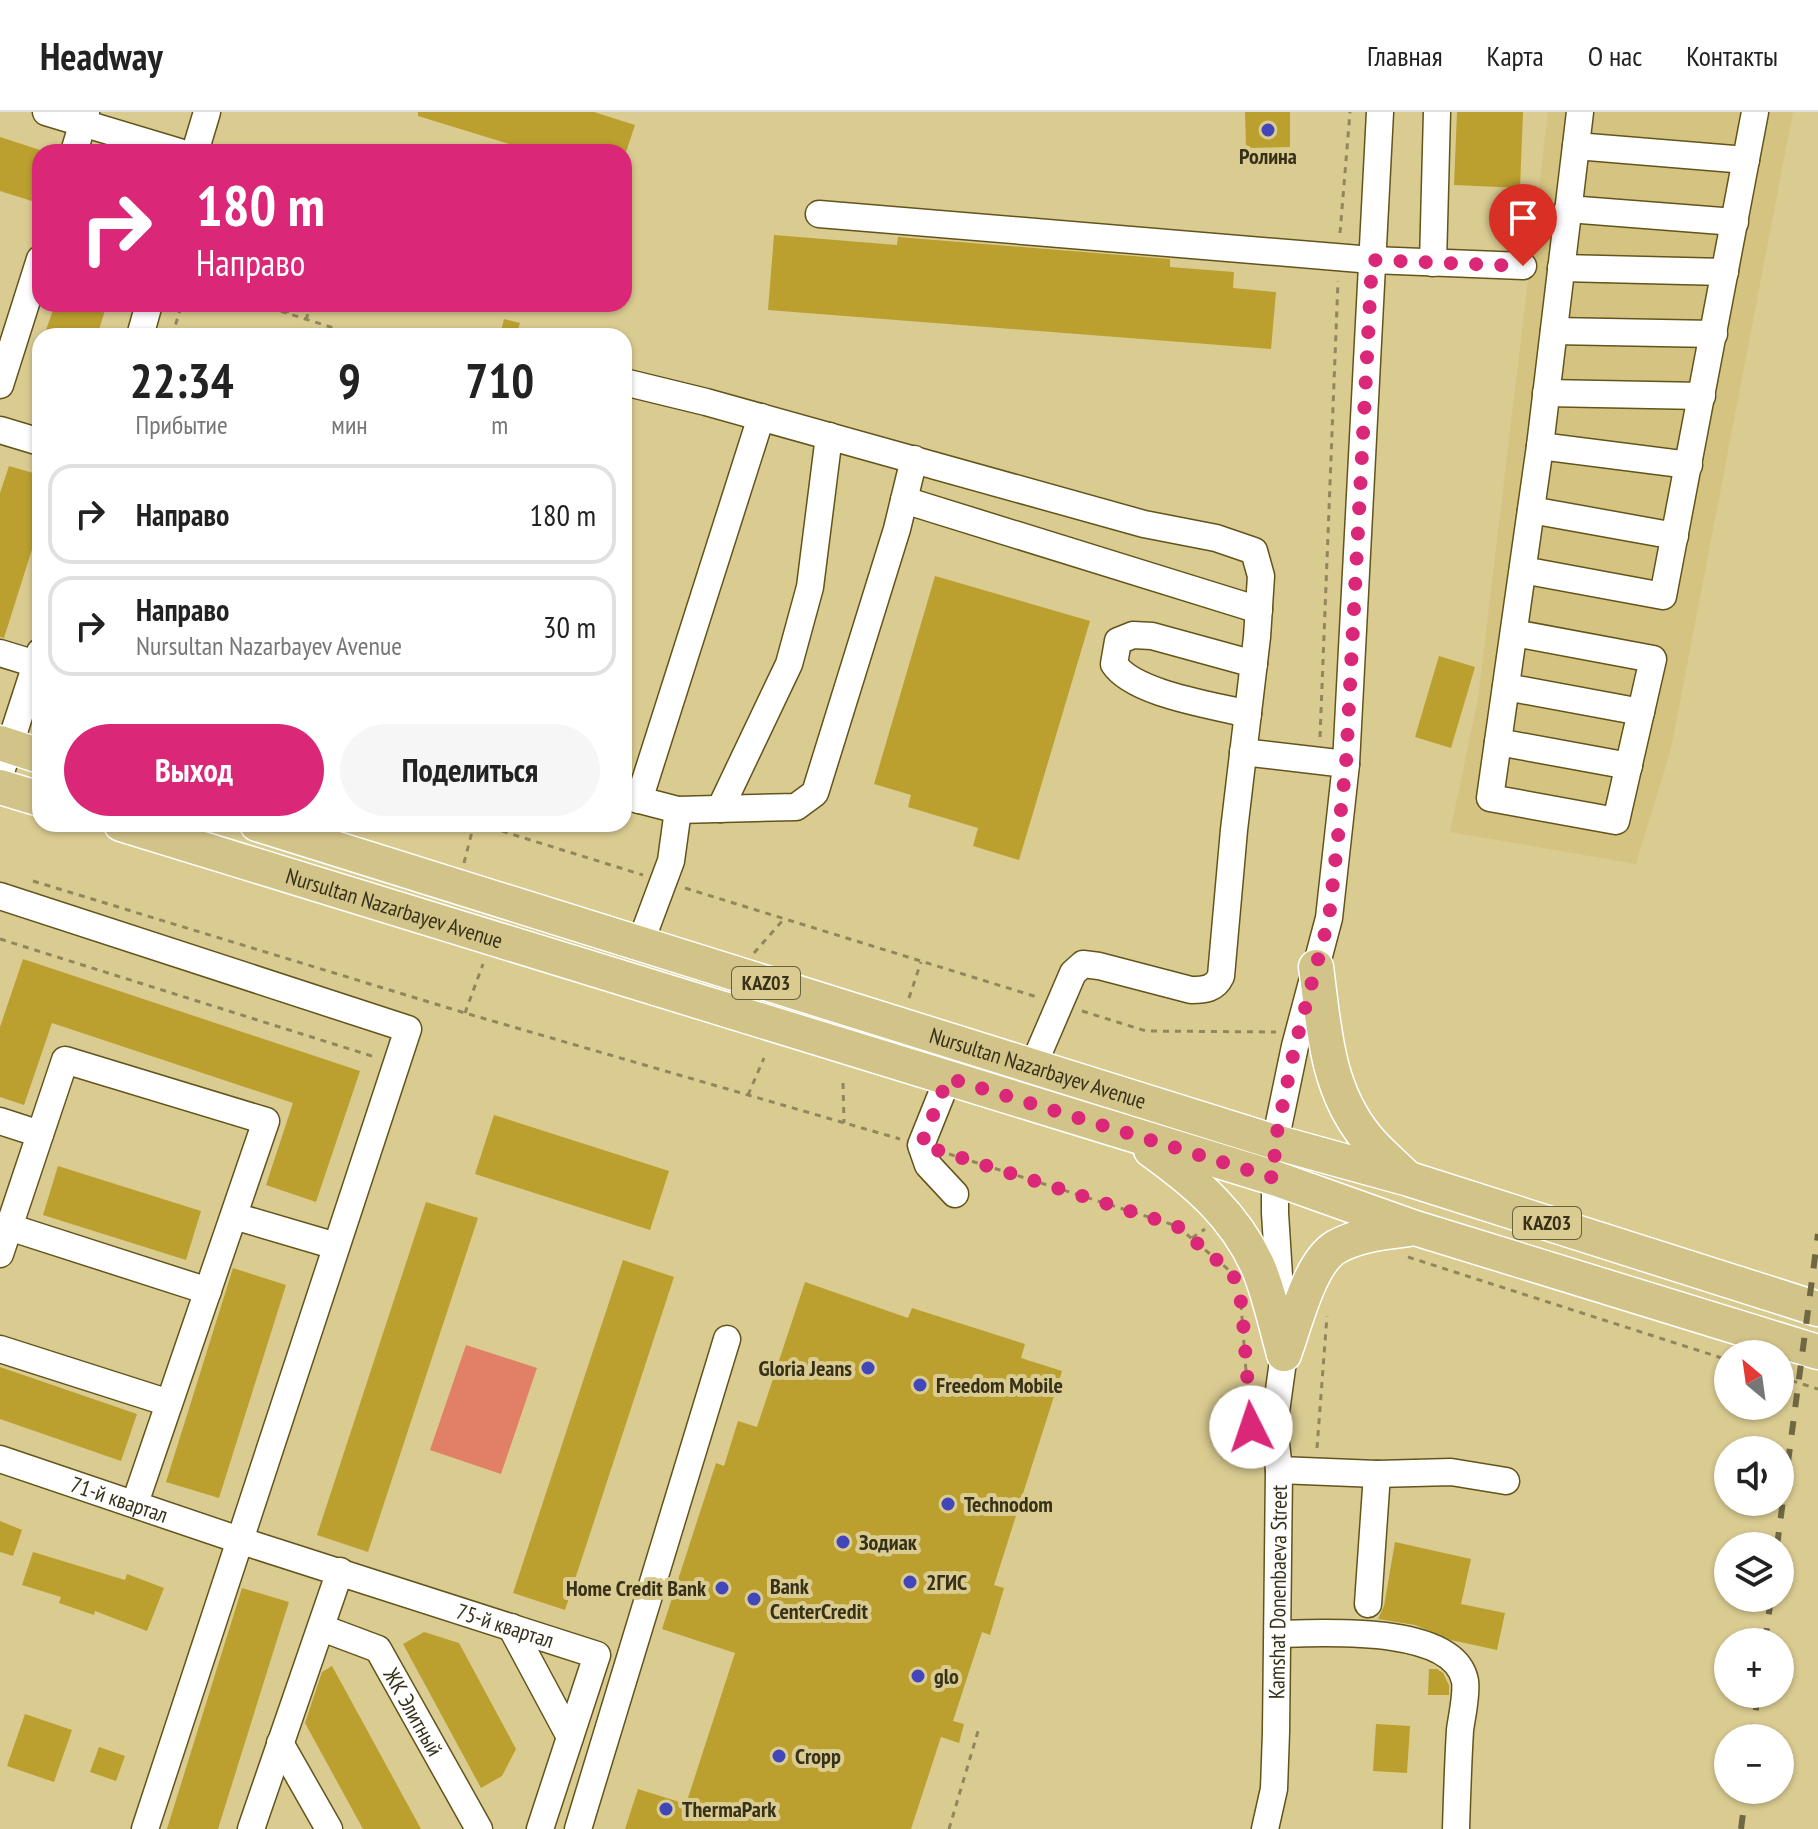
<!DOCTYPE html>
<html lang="ru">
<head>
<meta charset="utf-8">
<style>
	body { margin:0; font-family:"PT Sans Narrow",sans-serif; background:#f6f6f6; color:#222; height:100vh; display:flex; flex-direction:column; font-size:30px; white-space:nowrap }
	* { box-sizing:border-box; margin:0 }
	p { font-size:26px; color:#767676 }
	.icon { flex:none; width:44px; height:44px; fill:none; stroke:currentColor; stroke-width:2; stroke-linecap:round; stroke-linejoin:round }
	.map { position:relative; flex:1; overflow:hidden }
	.details { position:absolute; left:32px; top:216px; width:600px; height:504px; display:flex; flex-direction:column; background:#fff; border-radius:24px; box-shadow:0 2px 6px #0004 }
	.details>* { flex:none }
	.top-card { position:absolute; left:32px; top:32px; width:600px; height:168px; border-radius:24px; box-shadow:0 2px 6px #0004; background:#db2777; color:#fff; overflow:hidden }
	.needle { width:52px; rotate:331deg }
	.controls { position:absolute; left:1714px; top:1228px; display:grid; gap:16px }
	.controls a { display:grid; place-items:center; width:80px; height:80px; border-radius:50%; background:#fff; box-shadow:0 2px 6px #0004; font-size:40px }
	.pin { position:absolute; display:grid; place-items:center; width:68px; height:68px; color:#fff; margin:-82px -34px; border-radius:50% 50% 50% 0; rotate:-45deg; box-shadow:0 0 8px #0007 }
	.pin .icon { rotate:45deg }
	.me { position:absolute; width:88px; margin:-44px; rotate:356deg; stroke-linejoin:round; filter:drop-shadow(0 0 6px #0008) }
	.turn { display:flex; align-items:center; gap:28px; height:168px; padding:0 32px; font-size:36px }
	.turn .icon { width:104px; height:104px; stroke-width:2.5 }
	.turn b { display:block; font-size:56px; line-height:68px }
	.eta { display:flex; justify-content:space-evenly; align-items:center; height:136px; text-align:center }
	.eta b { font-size:48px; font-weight:700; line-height:56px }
	.primary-button { display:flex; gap:16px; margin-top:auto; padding:16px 32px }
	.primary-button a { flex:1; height:92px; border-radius:48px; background:#db2777; color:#fff; font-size:32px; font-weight:700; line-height:92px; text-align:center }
	.primary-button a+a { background:#f6f6f6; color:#222 }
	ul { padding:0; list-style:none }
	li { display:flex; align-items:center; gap:24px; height:100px; margin:0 16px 12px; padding:0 16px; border:4px solid #e0e0e0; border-radius:24px }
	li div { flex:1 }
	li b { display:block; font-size:30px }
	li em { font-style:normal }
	header { display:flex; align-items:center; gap:48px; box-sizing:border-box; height:112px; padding:0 40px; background:#fff; border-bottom:2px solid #e0e0e0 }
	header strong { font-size:38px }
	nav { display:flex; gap:44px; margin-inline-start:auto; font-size:28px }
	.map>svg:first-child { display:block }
	.built { fill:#d5c481 }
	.green { fill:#e18067 }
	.building { fill:#bba02f }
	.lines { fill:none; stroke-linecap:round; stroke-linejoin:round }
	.minor-casing { stroke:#63541b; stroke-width:29 }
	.major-casing { stroke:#fff; stroke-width:37 }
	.path { stroke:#92875c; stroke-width:3; stroke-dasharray:6 6; stroke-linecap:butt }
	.minor { stroke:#fff; stroke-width:26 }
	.major { stroke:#d2c388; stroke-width:34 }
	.rail { stroke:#706743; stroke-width:6; stroke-dasharray:14 14; stroke-linecap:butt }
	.route { stroke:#db2777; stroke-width:14; stroke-dasharray:0 25.2 }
	.poi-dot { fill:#4146bb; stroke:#dacb91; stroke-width:3 }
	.labels { text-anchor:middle; stroke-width:8; stroke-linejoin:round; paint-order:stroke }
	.shield { fill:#dacb91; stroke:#685f3d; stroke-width:2 }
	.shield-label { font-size:20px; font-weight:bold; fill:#373119 }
	.poi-label { font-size:22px; font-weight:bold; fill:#373119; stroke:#dacb91; text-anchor:start }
	.street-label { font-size:22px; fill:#373119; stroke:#dacb91 }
</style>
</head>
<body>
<header>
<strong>Headway</strong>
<nav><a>Главная</a><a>Карта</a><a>О нас</a><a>Контакты</a></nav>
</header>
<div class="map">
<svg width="1818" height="1717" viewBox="0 0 1818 1717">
	<rect width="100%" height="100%" fill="#dacb91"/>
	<polygon class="built" points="1548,0 1793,0 1671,637 1636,752 1450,720 1478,587"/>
	<polygon class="green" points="466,1233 537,1256 501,1362 430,1338"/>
	<g class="building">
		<polygon points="418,0 594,0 635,13 626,40 535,40 418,4"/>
		<polygon points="1245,0 1290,0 1290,35 1246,36"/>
		<polygon points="1457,0 1523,0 1520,76 1454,73"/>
		<polygon points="0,25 40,38 40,73 35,90 0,79"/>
		<polygon points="774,123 897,133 898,125 1170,147 1170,155 1234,160 1233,176 1276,180 1271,237 768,198"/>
		<polygon points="55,192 107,192 97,224 44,224"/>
		<polygon points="504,207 520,211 516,224 500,224"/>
		<polygon points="9,354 40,363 40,412 4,526 0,525 0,381"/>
		<polygon points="935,464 1090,509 1019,748 973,734 978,716 908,695 911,683 874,672"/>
		<polygon points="1439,544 1475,555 1451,636 1415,625"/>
		<polygon points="23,847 360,959 316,1090 266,1073 293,991 52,911 24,993 0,985 0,915"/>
		<polygon points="494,1003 669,1059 650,1118 475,1062"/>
		<polygon points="58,1054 201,1099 186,1148 43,1103"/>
		<polygon points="426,1090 478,1106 368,1440 317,1423"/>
		<polygon points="623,1148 674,1165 565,1498 513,1481"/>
		<polygon points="233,1156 286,1173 219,1386 166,1370"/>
		<polygon points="805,1170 908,1206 912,1196 1025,1232 1021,1246 1062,1259 994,1473 1004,1476 990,1523 982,1520 953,1609 964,1612 959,1631 941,1625 911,1717 625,1717 638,1677 686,1692 735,1541 662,1517 716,1351 724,1354 738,1309 757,1315"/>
		<polygon points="0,1255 137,1302 121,1349 0,1307"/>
		<polygon points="0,1409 22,1418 13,1444 0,1440"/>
		<polygon points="1395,1430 1471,1447 1461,1492 1505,1501 1497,1538 1451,1528 1415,1513 1378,1507 1384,1494"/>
		<polygon points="33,1440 125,1468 127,1462 164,1476 147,1519 95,1499 94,1503 59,1491 61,1485 22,1473"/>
		<polygon points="242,1476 289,1490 281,1515 218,1717 167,1717"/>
		<polygon points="424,1520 459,1531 516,1637 502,1664 481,1676 403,1532"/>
		<polygon points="332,1554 343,1574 421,1717 363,1717 305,1611 322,1560"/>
		<polygon points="1429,1557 1437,1557 1443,1561 1449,1573 1449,1583 1428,1583"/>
		<polygon points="25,1602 72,1618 54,1670 7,1654"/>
		<polygon points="1376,1612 1410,1614 1407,1661 1373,1659"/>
		<polygon points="99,1635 125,1644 116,1669 90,1660"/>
	</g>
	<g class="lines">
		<defs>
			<g id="minor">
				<polyline points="46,0 179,40"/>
				<polyline points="1576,34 1746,48"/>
				<polyline points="74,40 86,0"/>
				<polyline points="195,40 207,0"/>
				<polyline points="1568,97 1735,110"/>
				<polyline points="819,102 1372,148 1523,154"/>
				<polyline points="1433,151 1437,0"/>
				<polyline points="1561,156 1725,160"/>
				<polyline points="1554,219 1714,222"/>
				<polyline points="140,224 149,192"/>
				<path d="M624,270L706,290L1144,412L1216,426L1254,439L1261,464L1257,525L1234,718L1221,864C1215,877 1205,878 1191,878L1099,854L1083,852L1073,861L1033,954"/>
				<polyline points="0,273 40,147"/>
				<polyline points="1546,281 1702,284"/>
				<polyline points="0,318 40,330"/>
				<polyline points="1540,334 1689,353"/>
				<polyline points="904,388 1259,498"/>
				<polyline points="1531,398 1675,424"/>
				<polyline points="1523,458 1663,484 1755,0"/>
				<polyline points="1514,521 1653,547 1616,709 1490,686 1540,334 1580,0"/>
				<polyline points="0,541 36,552"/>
				<polyline points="1506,575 1641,600"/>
				<path d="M1248,602C1213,593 1134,582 1114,552L1118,529L1133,523L1152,524L1254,552"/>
				<polyline points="1498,630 1629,654"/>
				<polyline points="1243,640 1346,652"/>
				<polyline points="0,663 40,540"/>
				<polyline points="624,684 678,698 796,695 815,681 897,417 914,347"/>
				<polyline points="639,688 761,305"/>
				<polyline points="720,697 789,552 810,475 829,324"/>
				<polyline points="0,784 408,917 145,1717"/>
				<polyline points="640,832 671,749 678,698"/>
				<polyline points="948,966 921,1033 928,1053 955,1082"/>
				<polyline points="0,1009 40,1022"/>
				<polyline points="234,1104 336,1134"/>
				<polyline points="9,1115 208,1179"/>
				<polyline points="0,1142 65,948 266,1009 135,1391"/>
				<polyline points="0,1237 169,1291"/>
				<path id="s1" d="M0,1347L251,1432L597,1543L540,1717"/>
				<polyline points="1279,1358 1377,1362 1451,1360 1506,1369"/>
				<polyline points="1368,1492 1377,1362"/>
				<polyline points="511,1515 570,1625"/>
				<path id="s2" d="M322,1516L378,1537L479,1717"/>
				<path d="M1278,1522C1319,1521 1454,1512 1465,1569C1467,1583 1462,1603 1460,1618C1458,1651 1457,1684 1456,1717"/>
				<polyline points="280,1631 329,1717"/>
				<polyline points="251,1717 340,1459"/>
				<polyline points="578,1717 727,1227"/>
				<path id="s3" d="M1265,1717L1274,1677L1276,1620L1279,1358L1274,1314L1284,1242L1275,1101V1030L1295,934L1329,806L1346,652L1380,0"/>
			</g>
			<g id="major">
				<polyline points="0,631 40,644"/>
				<polyline points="0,675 40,687"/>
				<path id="s4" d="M121,712L1274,1066L1415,1116L1818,1240"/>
				<path id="s5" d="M257,712L1275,1030L1409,1067L1818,1197"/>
				<path d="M1316,855C1324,915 1326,976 1366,1025C1377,1039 1392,1051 1405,1064"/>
				<path d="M1151,1038C1197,1071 1236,1104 1259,1157C1270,1184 1276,1214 1284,1242"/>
				<path d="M1284,1242C1295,1213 1309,1151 1336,1135C1358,1123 1384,1120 1409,1117"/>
			</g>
		</defs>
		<use href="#minor" class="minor-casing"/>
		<use href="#major" class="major-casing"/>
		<g class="path">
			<polyline points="1340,121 1350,0"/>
			<polyline points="258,192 359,224"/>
			<polyline points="287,201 290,192"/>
			<polyline points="306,208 311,192"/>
			<polyline points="172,224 182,192"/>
			<polyline points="1320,625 1338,169"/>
			<polyline points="479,712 643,763"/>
			<polyline points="464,751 474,712"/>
			<polyline points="33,769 465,901 900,1027"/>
			<polyline points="685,776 1037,885"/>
			<polyline points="0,827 375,945"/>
			<polyline points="754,841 783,808"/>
			<polyline points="909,886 921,850"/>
			<polyline points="1082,899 1146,919 1276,920"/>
			<polyline points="465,901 483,852"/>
			<polyline points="843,971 844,1011"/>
			<polyline points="748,983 764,946"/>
			<polyline points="949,1042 1177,1114 1230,1159"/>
			<polyline points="1192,1126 1205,1117"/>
			<polyline points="1408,1145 1728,1248"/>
			<polyline points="1241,1192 1250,1312"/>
			<polyline points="1780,1265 1818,1277"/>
			<polyline points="1317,1336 1327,1204"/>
			<polyline points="949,1717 979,1616"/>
		</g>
		<use href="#minor" class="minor"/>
		<use href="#major" class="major"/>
		<g class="rail">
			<polyline points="1777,1434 1818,1122"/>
			<polyline points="1765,1530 1771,1486"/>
			<polyline points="1752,1626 1758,1582"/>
			<polyline points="1741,1717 1746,1678"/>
		</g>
	</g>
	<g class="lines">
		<polyline class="route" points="1251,1315 1242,1196 1238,1174 1232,1161 1177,1114 921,1033 948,966 1274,1066 1275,1030 1295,934 1329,806 1346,652 1372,148 1523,154"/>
	</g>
	<g class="poi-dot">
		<circle cx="1268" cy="18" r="8"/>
		<circle cx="868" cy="1256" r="8"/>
		<circle cx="920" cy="1273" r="8"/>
		<circle cx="948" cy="1392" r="8"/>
		<circle cx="843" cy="1430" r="8"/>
		<circle cx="910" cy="1470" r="8"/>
		<circle cx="722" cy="1476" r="8"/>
		<circle cx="754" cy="1487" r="8"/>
		<circle cx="918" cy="1564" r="8"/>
		<circle cx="779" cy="1644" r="8"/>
		<circle cx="666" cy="1697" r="8"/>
	</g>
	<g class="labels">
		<g class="shield">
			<rect x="732" y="855" width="68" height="32" rx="6"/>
			<rect x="1513" y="1095" width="68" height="32" rx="6"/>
		</g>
		<g class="shield-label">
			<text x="766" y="878">KАZ03</text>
			<text x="1547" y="1118">KАZ03</text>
		</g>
		<g class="poi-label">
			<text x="1268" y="52" text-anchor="middle">Ролина</text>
			<text x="852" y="1264" text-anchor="end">Gloria Jeans</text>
			<text x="936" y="1281">Freedom Mobile</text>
			<text x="964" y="1400">Technodom</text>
			<text x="859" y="1438">Зодиак</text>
			<text x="926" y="1478">2ГИС</text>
			<text x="770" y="1482">Bank<tspan x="770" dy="25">CenterCredit</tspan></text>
			<text x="706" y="1484" text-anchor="end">Home Credit Bank</text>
			<text x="934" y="1572">glo</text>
			<text x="795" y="1652">Cropp</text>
			<text x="682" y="1705">ThermaPark</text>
		</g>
		<g class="street-label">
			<text dy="8" stroke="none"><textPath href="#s4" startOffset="286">Nursultan Nazarbayev Avenue</textPath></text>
			<text dy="8" stroke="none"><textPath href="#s5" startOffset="818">Nursultan Nazarbayev Avenue</textPath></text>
			<text dy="8" stroke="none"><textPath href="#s1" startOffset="126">71-й квартал</textPath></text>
			<text dy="8" stroke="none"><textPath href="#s3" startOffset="238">Kamshat Donenbaeva Street</textPath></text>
			<text dy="8" stroke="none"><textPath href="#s1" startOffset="532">75-й квартал</textPath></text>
			<text dy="8" stroke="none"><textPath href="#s2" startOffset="132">ЖК Элитный</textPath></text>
		</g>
	</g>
</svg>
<div class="controls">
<a><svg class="needle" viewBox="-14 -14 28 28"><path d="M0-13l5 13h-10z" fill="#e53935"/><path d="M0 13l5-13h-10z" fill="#767676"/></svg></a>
<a><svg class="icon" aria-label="sound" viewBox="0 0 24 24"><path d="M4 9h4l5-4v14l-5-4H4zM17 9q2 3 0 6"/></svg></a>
<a><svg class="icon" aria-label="layers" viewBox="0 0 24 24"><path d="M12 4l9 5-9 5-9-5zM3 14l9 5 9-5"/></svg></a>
<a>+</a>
<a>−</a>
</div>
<div class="pin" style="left:1523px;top:154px;background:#d93025"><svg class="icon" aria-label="arrive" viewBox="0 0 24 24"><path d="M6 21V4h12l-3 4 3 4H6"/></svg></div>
<svg class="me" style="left:1251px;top:1315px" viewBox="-20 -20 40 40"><circle r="19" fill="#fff"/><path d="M0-13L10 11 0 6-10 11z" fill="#db2777"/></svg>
<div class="top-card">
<div class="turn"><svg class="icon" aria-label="right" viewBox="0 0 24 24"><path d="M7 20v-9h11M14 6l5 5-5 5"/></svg><div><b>180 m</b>Направо</div></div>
</div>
<section class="details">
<div class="eta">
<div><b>22:34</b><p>Прибытие</p></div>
<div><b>9</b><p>мин</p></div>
<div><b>710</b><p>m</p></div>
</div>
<ul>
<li><svg class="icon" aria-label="right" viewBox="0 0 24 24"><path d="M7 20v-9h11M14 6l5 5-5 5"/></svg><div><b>Направо</b></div><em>180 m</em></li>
<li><svg class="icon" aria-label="right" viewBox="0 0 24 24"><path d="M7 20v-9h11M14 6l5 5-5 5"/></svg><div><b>Направо</b><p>Nursultan Nazarbayev Avenue</p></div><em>30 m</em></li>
</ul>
<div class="primary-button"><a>Выход</a><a>Поделиться</a></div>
</section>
</div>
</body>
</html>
